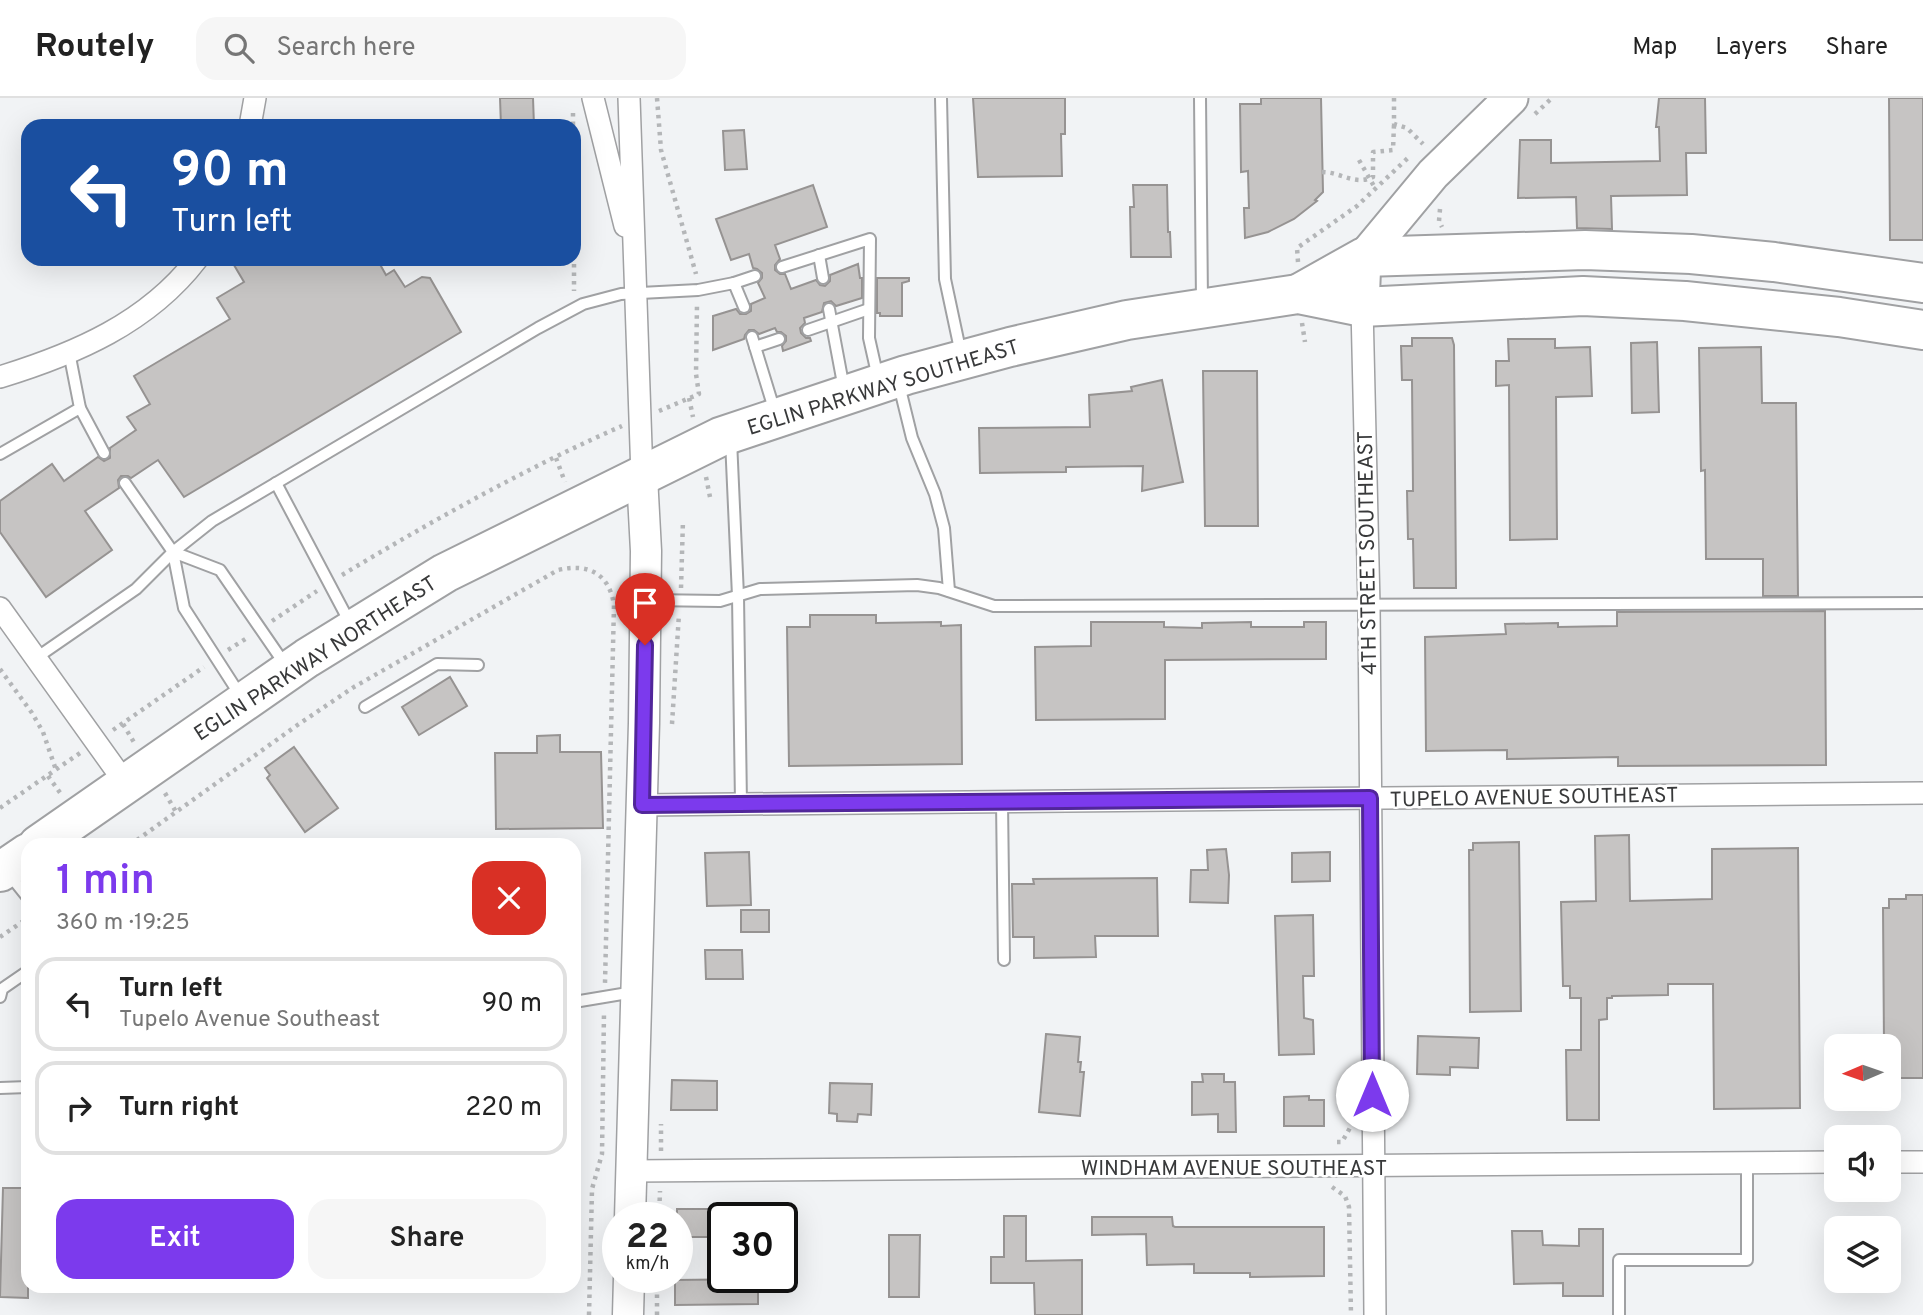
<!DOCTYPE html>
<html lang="en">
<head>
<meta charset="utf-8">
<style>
	body { margin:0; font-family:Overpass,sans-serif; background:#f6f6f6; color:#222; height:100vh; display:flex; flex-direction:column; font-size:26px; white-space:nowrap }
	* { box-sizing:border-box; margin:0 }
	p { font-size:23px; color:#767676 }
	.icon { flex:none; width:38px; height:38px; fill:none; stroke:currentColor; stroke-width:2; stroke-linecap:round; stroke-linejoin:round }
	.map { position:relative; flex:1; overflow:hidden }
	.panel { position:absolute; left:21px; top:740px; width:560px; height:455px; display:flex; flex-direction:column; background:#fff; border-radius:21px; box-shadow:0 7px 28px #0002 }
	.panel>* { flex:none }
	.hud { position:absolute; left:21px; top:21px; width:560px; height:147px; border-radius:21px; box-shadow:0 7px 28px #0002; background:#1a4fa0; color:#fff; overflow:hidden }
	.needle { width:46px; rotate:268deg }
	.tools { position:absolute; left:1824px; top:936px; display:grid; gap:14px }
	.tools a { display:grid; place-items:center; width:77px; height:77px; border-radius:14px; background:#fff; box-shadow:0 7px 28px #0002; font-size:35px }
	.speed { position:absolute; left:602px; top:1104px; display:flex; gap:14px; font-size:35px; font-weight:700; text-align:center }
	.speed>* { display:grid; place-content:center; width:91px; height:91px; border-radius:50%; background:#fff; box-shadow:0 7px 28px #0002; line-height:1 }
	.speed small { font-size:18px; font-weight:400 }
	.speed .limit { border:4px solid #111; border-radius:10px; background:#fff; color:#111 }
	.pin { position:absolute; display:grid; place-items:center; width:60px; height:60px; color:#fff; margin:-72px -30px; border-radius:50% 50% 50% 0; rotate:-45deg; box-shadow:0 0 7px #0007 }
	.pin .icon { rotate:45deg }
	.me { position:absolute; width:77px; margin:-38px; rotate:0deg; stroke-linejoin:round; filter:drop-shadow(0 0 5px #0008) }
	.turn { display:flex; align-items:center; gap:24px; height:147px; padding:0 35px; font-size:32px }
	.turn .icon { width:91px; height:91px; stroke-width:2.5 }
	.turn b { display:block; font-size:49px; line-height:60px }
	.round { display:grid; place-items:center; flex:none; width:74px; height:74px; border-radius:21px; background:#f6f6f6 }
	.summary { display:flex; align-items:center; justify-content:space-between; height:119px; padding:0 35px }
	h1 { font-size:42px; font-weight:600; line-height:52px; color:#7c3aed }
	.primary-button { display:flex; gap:14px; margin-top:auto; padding:14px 35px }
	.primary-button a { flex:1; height:80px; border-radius:21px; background:#7c3aed; color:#fff; font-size:28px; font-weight:600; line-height:80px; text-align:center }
	.primary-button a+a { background:#f6f6f6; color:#222 }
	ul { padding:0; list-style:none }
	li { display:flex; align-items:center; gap:21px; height:94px; margin:0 14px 10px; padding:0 21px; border:4px solid #e0e0e0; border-radius:21px }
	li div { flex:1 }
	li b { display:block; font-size:26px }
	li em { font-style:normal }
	header { display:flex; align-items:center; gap:42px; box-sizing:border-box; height:98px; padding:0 35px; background:#fff; border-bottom:2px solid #e0e0e0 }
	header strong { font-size:33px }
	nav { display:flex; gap:38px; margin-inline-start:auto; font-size:24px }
	.search { width:490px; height:63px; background:#f6f6f6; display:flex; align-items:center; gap:18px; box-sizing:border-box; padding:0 24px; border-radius:21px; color:#767676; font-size:26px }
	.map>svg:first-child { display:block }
	.building { fill:#c6c4c3; stroke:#969392; stroke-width:2 }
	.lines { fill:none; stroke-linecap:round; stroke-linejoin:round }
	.lane-casing { stroke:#a0a1a3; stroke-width:14 }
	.street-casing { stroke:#a0a1a3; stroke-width:24 }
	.secondary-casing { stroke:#a0a1a3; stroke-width:33 }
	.primary-casing { stroke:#a0a1a3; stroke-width:37 }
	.highway-casing { stroke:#a0a1a3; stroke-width:42 }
	.path { stroke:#b4b6b8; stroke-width:4.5; stroke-dasharray:3.5 5; stroke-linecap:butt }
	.lane { stroke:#fff; stroke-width:10 }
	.street { stroke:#fff; stroke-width:21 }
	.secondary { stroke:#fff; stroke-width:30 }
	.primary { stroke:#fff; stroke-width:33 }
	.highway { stroke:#fff; stroke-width:38 }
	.route-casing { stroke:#51269a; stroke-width:18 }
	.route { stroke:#7c3aed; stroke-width:12 }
	.labels { text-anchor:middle; stroke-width:5; stroke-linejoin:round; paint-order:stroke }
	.street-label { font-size:21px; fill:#38393a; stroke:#fff }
</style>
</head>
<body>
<header>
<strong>Routely</strong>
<div class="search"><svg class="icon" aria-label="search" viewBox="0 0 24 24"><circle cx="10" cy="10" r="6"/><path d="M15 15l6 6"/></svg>Search here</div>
<nav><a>Map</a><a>Layers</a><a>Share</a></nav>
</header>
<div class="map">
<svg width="1923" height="1217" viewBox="0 0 1923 1217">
	<rect width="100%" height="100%" fill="#f1f3f5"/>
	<g class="building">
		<polygon points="500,0 533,0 534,28 501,28"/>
		<polygon points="973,0 1065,0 1065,36 1061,36 1062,78 978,79"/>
		<polygon points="1261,0 1321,0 1323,94 1315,102 1317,103 1294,121 1268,134 1245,140 1244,110 1249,110 1248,73 1241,74 1240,6 1261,6"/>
		<polygon points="1659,0 1705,0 1706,55 1686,55 1687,97 1611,98 1612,131 1577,130 1576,99 1518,100 1520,42 1551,42 1551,65 1660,63 1659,29 1656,29"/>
		<polygon points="1889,0 1923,0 1923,142 1890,142"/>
		<polygon points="744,32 747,71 725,72 723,33"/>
		<polygon points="813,87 827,129 775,147 780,161 775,167 775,172 780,176 785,176 791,191 816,182 820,187 825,188 830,183 830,177 858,166 860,180 862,180 862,200 836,208 831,203 824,205 822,214 804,220 805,225 800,230 801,235 806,240 810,240 811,243 783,253 782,248 786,243 786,238 781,234 777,234 775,230 759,236 754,232 749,232 745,237 744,241 713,252 713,218 736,211 740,216 746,216 751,213 751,206 765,200 758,185 762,180 762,175 757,171 753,170 749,156 731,162 716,121"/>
		<polygon points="1133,87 1167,87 1168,134 1170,134 1171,159 1131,159 1130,109 1134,109"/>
		<polygon points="243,161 377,161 386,177 394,172 405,189 422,179 430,180 461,234 184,399 158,362 131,380 128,378 121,378 118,382 119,390 85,413 112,452 46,499 0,434 0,403 52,366 64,383 98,359 104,363 110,360 110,350 136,332 127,319 150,306 134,278 230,221 217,200 244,184 234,167"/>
		<polygon points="877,180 909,180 909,183 902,185 902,218 880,218 880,215 877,215"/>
		<polygon points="1412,240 1452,240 1454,247 1456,490 1414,490 1413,441 1408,441 1407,393 1413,393 1412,282 1402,282 1401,248 1412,248"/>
		<polygon points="1508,241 1555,241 1555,250 1590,249 1592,298 1556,299 1557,441 1510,442 1509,287 1496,288 1496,263 1509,263"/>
		<polygon points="1657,244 1659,314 1632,315 1631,245"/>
		<polygon points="1761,249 1762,305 1796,305 1798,498 1763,498 1763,461 1706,461 1705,372 1701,373 1699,250"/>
		<polygon points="1203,273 1257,273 1258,428 1205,428"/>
		<polygon points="1162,282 1183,384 1142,393 1143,368 1066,369 1066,374 980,375 979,330 1090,329 1089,297 1132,293 1131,289"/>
		<polygon points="1825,513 1826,667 1618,668 1618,659 1507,661 1507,652 1426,653 1425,539 1506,536 1505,526 1558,525 1558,529 1617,528 1617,514"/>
		<polygon points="810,517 876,517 876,525 941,524 941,528 961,527 962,666 789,668 787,529 810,529"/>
		<polygon points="1091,524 1164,524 1164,529 1202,530 1202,525 1251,524 1251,529 1304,529 1304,524 1326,524 1326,561 1165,562 1165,621 1036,622 1035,549 1091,548"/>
		<polygon points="450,579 467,608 419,637 402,609"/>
		<polygon points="560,637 560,654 601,654 603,730 496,731 495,655 537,655 537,638"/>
		<polygon points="294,649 338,710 305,734 267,680 270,677 265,670"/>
		<polygon points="1629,737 1630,803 1712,801 1712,751 1798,750 1800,1010 1714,1011 1713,886 1668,886 1668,897 1612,898 1612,900 1607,900 1607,921 1599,922 1599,1022 1567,1022 1566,952 1581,952 1581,900 1570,900 1570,888 1563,888 1561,804 1596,803 1595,738"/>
		<polygon points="1519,744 1521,913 1470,914 1469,752 1473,752 1473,745"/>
		<polygon points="1226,751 1229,777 1228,805 1190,804 1191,772 1208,772 1207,752"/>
		<polygon points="749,754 751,807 707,808 705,755"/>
		<polygon points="1330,754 1330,783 1292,784 1292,755"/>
		<polygon points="1157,780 1158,838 1095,838 1096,859 1034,860 1034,839 1013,839 1012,786 1034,786 1033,781"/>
		<polygon points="1906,797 1923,797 1923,980 1888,980 1888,948 1884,948 1883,810 1889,810 1889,801 1906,801"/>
		<rect x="741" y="812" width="28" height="22"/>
		<polygon points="1313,817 1314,878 1303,878 1304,920 1313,922 1314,956 1279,957 1275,818"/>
		<polygon points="705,852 742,852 743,881 706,881"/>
		<polygon points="1046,936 1080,939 1078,964 1081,964 1080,974 1084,974 1080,1018 1039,1014"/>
		<polygon points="1418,938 1479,940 1478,970 1450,969 1450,977 1417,976"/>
		<polygon points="1202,976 1224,976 1224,984 1235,984 1236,1034 1218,1034 1218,1016 1192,1017 1192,984 1203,984"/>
		<polygon points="672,982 717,983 717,1012 671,1012"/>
		<polygon points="830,985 872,986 871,1017 858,1016 857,1024 837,1023 837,1016 829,1015"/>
		<polygon points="1309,998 1309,1002 1324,1002 1324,1028 1284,1028 1284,999"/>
		<polygon points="3,1090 28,1090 28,1200 0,1199"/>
		<rect x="677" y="1111" width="46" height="28"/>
		<polygon points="1004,1118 1026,1118 1026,1163 1082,1162 1082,1217 1035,1217 1034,1185 991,1185 991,1159 1004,1159"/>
		<polygon points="1092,1119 1172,1119 1173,1128 1175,1129 1324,1129 1324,1178 1250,1179 1250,1175 1194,1175 1194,1166 1147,1167 1146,1136 1092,1137"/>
		<polygon points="1579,1131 1603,1131 1603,1198 1563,1198 1563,1185 1514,1186 1512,1133 1542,1133 1543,1147 1579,1148"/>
		<polygon points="889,1137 920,1137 919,1199 889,1199"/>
		<polygon points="758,1181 758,1206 675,1207 675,1182"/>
	</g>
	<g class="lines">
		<defs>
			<g id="lane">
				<polyline points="941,0 945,181 961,256"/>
				<polyline points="1200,0 1202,203"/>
				<polyline points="819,157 823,180"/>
				<polyline points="782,169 870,141 869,240 878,280"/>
				<polyline points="734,185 755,178"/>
				<polyline points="829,211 844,291"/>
				<polyline points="808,232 869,211"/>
				<polyline points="752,239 775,314"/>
				<polyline points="755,249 779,241"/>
				<polyline points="899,287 912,340 935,396 944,430 949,493"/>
				<polyline points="80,310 104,355"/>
				<polyline points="731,342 738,498 741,706"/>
				<polyline points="0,356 80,310 69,254"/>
				<polyline points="125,385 173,454"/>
				<polyline points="276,385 350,525"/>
				<polyline points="648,502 720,503 760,491 917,487 939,490 994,508 1923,505"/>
				<polyline points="36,560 136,491 173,454 212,423 538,230 583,206 621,196 698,192 734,185 744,209"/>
				<polyline points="240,597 184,510 173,454 220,472 286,568"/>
				<polyline points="365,609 437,566 478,567"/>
				<polyline points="1002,704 1004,862"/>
				<polyline points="8,775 28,800"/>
				<polyline points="0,899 2,891 28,873"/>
				<polyline points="574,904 634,894"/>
				<polyline points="0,990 28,989"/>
				<polyline points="1619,1217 1619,1162 1747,1162 1747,1065"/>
			</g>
			<g id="street">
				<polyline points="593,0 625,128"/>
				<polyline points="629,0 642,378"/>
				<polyline points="250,28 255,0"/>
				<polyline points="1362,209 1369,508 1375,1217"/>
				<path d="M0,279C75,256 148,225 197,161"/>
				<polyline points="0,510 126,686"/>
				<polyline points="642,707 1923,695"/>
				<polyline points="1888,1064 1923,1064"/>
				<polyline points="631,1073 1836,1064"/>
			</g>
			<g id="secondary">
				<polyline points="630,1120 644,625 646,453 642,378"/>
				<polyline points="628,1217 629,1180"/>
			</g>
			<polyline id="primary" points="1362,209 1364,159 1433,76 1511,0"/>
			<g id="highway">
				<polyline points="1298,196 1364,159 1585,152 1691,156 1774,164 1923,185"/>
				<polyline points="38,747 307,560 445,475 720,339 906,277 1010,249 1127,222 1298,196 1362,209 1583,198 1685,203 1839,219 1923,232"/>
				<polyline points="0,774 28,755"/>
			</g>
		</defs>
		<use href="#lane" class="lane-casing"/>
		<use href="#street" class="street-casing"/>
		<use href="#secondary" class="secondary-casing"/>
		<use href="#primary" class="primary-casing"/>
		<use href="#highway" class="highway-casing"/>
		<g class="path">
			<polyline points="657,0 661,52 696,176"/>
			<polyline points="1394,0 1394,26 1407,30 1423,46"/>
			<polyline points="573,15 573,28"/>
			<polyline points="1535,16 1552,0"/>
			<polyline points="1359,62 1375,90"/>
			<path d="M1322,74C1341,74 1355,88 1373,79V54L1393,52L1394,26"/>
			<polyline points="1440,111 1439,123 1442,129"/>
			<polyline points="574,149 574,193"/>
			<polyline points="1298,164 1297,150 1357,108 1410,58"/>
			<polyline points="1302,225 1305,244"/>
			<polyline points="689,300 693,319"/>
			<polyline points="659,313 699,296 696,276 697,206"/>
			<polyline points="556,360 565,384"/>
			<polyline points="706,379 710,399"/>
			<path d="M342,477C430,424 528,369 622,328"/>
			<polyline points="681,490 683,422"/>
			<polyline points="272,523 317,493"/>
			<polyline points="228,552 247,540"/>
			<polyline points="0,571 32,615 43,634 56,672"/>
			<polyline points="123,626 135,646"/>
			<polyline points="672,626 679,516"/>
			<polyline points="113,632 204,569"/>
			<polyline points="48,678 61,696"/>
			<polyline points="165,695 176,714"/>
			<polyline points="0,710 80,655"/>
			<path d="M130,747L296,628L354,589L558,472C588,465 609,475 614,507L605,885"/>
			<polyline points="0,839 28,820"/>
			<polyline points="1337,1044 1342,1044 1351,1028"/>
			<polyline points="661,1053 661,1026"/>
			<polyline points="1332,1089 1345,1098 1349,1109 1351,1217"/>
			<polyline points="659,1120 660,1093"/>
			<polyline points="589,1217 592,1091 602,1056 604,915"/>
			<polyline points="657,1217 657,1180"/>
		</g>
		<use href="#lane" class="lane"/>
		<use href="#street" class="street"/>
		<use href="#secondary" class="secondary"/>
		<use href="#primary" class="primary"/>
		<use href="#highway" class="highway"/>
	</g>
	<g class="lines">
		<defs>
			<polyline id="route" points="645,547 642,707 1370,700 1372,997"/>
		</defs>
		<use href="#route" class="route-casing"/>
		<use href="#route" class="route"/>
	</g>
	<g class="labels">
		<g class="street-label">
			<text transform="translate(883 289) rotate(-17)" y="7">EGLIN PARKWAY SOUTHEAST</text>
			<text transform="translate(1367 455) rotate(-91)" y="7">4TH STREET SOUTHEAST</text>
			<text transform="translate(315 560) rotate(-33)" y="7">EGLIN PARKWAY NORTHEAST</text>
			<text transform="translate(1534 699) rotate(-1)" y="7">TUPELO AVENUE SOUTHEAST</text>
			<text x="1234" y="1077">WINDHAM AVENUE SOUTHEAST</text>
		</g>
	</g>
</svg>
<div class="tools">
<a><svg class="needle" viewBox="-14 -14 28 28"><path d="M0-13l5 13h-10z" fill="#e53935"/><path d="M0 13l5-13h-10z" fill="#767676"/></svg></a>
<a><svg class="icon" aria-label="sound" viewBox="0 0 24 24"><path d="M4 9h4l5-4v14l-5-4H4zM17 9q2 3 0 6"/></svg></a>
<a><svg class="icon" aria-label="layers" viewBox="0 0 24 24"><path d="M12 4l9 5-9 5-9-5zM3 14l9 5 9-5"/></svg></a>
</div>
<div class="speed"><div>22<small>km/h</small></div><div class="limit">30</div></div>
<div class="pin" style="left:645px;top:547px;background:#d93025"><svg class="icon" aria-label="arrive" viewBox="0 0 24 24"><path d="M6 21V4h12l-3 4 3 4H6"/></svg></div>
<svg class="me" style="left:1372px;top:997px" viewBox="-20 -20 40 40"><circle r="19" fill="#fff"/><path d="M0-13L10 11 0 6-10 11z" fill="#7c3aed"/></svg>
<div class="hud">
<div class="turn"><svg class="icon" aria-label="left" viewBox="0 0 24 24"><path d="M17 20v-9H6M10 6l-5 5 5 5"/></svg><div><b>90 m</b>Turn left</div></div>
</div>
<section class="panel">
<div class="summary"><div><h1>1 min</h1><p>360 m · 19:25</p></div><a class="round" style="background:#d93025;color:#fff"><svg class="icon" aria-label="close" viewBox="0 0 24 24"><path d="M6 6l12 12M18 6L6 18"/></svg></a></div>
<ul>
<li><svg class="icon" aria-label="left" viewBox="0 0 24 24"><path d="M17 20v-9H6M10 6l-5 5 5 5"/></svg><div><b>Turn left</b><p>Tupelo Avenue Southeast</p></div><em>90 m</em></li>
<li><svg class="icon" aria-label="right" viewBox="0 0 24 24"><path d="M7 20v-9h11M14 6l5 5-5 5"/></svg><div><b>Turn right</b></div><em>220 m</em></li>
</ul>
<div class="primary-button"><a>Exit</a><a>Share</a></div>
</section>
</div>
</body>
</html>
